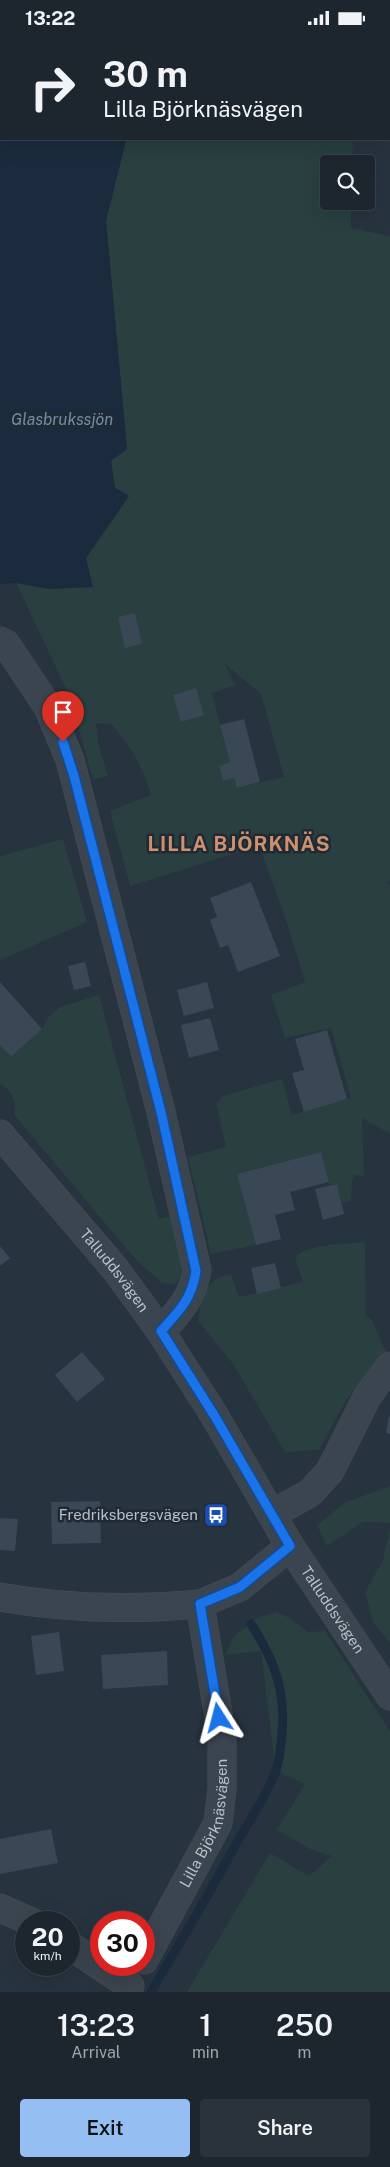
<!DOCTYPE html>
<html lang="en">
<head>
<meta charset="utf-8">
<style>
	body { margin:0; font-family:"Public Sans",sans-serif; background:#2a323b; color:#f1f3f6; height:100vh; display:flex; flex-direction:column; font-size:19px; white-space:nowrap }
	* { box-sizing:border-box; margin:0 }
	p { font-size:16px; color:#a0a5aa }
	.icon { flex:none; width:28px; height:28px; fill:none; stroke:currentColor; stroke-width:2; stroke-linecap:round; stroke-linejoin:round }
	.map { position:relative; height:1957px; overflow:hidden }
	.drawer { display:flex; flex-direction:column; background:#1d262f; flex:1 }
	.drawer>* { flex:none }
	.guide { position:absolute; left:0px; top:0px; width:390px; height:105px; box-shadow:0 5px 20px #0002,0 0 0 1px #3b434b; background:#1d262f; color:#f1f3f6; overflow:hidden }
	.buttons { position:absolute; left:320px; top:120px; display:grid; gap:10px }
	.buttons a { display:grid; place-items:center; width:55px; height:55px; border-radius:5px; background:#1d262f; box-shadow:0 5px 20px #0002,0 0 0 1px #3b434b; font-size:25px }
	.speed { position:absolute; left:15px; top:1876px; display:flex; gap:10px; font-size:25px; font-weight:700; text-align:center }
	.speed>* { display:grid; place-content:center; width:65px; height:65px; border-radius:50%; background:#1d262f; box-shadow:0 5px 20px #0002,0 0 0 1px #3b434b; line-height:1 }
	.speed small { font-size:12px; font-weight:400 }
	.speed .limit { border:8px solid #d22; background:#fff; color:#111 }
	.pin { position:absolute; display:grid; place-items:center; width:42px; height:42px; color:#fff; margin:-51px -21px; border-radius:50% 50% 50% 0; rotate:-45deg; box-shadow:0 0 5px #0007 }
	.pin .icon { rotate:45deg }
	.me { position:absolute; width:55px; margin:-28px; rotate:351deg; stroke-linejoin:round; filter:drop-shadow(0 0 4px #0008) }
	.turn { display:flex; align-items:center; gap:18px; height:105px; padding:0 20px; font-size:22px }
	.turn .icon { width:65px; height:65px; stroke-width:2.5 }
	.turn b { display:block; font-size:35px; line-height:42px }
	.eta { display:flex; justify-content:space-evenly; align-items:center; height:85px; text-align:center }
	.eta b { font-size:30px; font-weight:600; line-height:35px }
	.primary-button { display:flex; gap:10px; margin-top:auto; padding:10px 20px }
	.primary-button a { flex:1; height:58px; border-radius:5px; background:#95bff2; color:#111; font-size:20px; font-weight:600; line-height:58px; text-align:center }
	.primary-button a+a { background:#2a323b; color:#f1f3f6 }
	.status { display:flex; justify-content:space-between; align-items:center; height:35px; padding:0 25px; background:#1d262f; direction:ltr }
	.status svg { height:14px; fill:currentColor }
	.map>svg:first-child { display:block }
	.green { fill:#293f40; fill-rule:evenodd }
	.water { fill:#1b2b3d }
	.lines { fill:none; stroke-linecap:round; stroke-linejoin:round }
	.stream { stroke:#1b2b3d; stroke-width:9 }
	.building { fill:#3a4755 }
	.minor-casing { stroke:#454e58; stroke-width:29 }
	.minor { stroke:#3b454f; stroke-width:28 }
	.route-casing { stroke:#114b97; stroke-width:12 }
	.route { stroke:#1a73e8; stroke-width:9 }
	.labels { text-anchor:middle; stroke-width:5; stroke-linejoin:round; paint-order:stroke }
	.street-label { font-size:15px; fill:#b8c0ca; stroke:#202a34 }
	.poi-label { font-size:15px; fill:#b8c0ca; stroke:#202a34; text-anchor:end }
	.water-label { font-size:16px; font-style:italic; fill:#738ca6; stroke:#202a34 }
	.district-label { font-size:20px; font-weight:bold; letter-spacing:1px; fill:#cf916d; stroke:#202a34 }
</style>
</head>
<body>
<div class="status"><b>13:22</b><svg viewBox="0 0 49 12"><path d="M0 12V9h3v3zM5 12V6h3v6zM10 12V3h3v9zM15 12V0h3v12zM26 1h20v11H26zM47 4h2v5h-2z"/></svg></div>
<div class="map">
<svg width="390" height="1957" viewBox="0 0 390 1957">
	<rect width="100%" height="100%" fill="#27333f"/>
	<g class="green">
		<polygon points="119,0 385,0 119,1"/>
		<path d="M126,104H353L352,129H329V166H351V193L390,201V846L387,847L390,851V1099L362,1083L364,1141L354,1140L352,1147L351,1166L342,1168L337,1149L330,1151L321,1117L237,1139L256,1210L211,1219L188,1122L226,1112L216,1068L223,1061L282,1044L292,1080L351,1063L331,993L285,1003L271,960L305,947L285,882L259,811L130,851L110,776L151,760C142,730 131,712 111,689L96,688L99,711L108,741L93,745L70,662L16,548L49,554L86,523L129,461L115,453L111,425L127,414L106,186ZM225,629L261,659L284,742L237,753L234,743L223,746L219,731L230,727L212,658L235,650Z"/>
		<polygon points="63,804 87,887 0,925 0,821"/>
		<path d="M99,960L159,1184L172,1181C176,1200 190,1234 175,1250L162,1248L136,1225L15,1081C15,1067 14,1056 0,1049V1010L11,1022L42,994L48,982L60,972Z"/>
		<path d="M365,1207L366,1280L372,1285L386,1317L346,1365L319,1415L285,1417L233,1329L198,1286C202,1262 204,1244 231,1239L239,1262L303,1247L295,1223C307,1208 346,1209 365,1207Z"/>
		<polygon points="390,1451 390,1488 363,1487 327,1511 317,1490 344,1468"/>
		<polygon points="390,1492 390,1608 373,1587 365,1557 383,1525"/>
		<polygon points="276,1577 290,1583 308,1597 325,1596 390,1696 390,1957 187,1957 270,1818 309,1841 332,1821 310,1814 277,1795 305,1749 283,1739 274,1723 261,1616 225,1620 234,1601 259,1582"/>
	</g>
	<polygon class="water" points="0,0 119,0 1,1 1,104 126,104 126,106 106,186 127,414 111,426 115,453 129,461 86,523 93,552 49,554 16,548 0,549"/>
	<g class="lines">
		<path class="stream" d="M151,1957C179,1909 208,1861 235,1811C247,1789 262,1768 272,1745C278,1734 280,1720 281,1708C287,1661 277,1629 251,1589"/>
	</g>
	<g class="building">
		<polygon points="135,578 142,609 125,613 118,582"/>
		<polygon points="196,653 204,680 181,687 173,660"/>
		<polygon points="244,684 260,747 237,753 234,743 223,746 219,731 230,727 220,690"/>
		<polygon points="251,847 280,921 238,937 228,910 220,913 210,885 217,882 210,863"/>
		<polygon points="85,927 91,951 74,955 68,931"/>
		<polygon points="0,947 42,994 11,1022 0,1010"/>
		<polygon points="207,947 214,973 184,981 177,955"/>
		<polygon points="210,983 219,1015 189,1023 181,990"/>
		<polygon points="327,995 347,1064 304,1077 292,1038 304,1035 295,1004"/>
		<polygon points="321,1117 329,1147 290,1157 295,1175 275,1180 281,1204 256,1210 237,1139"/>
		<polygon points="337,1149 344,1179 323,1185 315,1154"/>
		<polygon points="0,1211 10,1223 0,1231"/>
		<polygon points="275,1228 281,1253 257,1259 251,1233"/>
		<polygon points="82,1317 105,1344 77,1367 55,1340"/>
		<polygon points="389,1381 390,1382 390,1399 386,1398"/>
		<polygon points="100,1466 101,1508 52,1509 51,1467"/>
		<polygon points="0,1483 18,1484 15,1516 0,1515"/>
		<polygon points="59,1597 64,1636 36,1640 31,1601"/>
		<polygon points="167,1616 168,1650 103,1654 101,1620"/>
		<polygon points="51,1794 58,1828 0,1839 0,1804"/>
	</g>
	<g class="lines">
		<defs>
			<g id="minor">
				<path d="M0,606L6,609L48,672L70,725L161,1077L197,1235C192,1264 179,1276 161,1297"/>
				<path id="s1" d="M0,1099L116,1235L161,1297L214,1380L290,1511L390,1661"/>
				<polyline points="272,1479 310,1458 330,1436 367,1362 390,1331"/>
				<path d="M0,1562C66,1574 133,1575 200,1569"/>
				<polyline points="0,1873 34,1888"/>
				<polyline points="69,1910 130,1951"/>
				<path id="s2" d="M144,1925L218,1788L222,1754V1702L200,1569L240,1552L290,1511"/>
			</g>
		</defs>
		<use href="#minor" class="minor-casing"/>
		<use href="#minor" class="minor"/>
	</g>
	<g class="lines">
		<defs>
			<path id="route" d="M63,707L74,741L161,1077L196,1236C192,1264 179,1276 161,1296L214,1380L290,1511L240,1552L200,1569L219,1683"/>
		</defs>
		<use href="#route" class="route-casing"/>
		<use href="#route" class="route"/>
	</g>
	<defs>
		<symbol id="bus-square" viewBox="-11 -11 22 22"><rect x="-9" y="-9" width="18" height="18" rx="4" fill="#1a4fb4" stroke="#202a34"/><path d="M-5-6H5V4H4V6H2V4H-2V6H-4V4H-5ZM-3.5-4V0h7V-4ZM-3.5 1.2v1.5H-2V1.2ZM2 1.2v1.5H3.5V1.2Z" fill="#fff"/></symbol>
	</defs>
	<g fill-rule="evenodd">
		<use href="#bus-square" x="202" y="1466" width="28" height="28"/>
	</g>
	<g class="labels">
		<g class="street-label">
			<text dy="5" stroke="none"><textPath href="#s1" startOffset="178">Talluddsvägen</textPath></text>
			<text dy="5" stroke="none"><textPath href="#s1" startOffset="582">Talluddsvägen</textPath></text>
			<text dy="5" stroke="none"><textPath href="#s2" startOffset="152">Lilla Björknäsvägen</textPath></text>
		</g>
		<g class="poi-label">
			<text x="198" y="1485">Fredriksbergsvägen</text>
		</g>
		<g class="water-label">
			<text x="62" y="390">Glasbrukssjön</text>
		</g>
		<g class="district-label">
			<text x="239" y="816">LILLA BJÖRKNÄS</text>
		</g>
	</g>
</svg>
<div class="buttons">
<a><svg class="icon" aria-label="search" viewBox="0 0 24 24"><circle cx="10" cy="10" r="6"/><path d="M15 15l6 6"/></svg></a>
</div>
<div class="speed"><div>20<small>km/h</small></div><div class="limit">30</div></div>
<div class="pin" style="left:63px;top:707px;background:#d93025"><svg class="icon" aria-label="arrive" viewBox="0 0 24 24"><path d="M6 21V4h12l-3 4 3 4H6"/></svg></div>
<svg class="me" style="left:219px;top:1683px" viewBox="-20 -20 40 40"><path d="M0-17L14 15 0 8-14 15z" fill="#1a73e8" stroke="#fff" stroke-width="4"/></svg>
<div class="guide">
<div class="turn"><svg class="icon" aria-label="right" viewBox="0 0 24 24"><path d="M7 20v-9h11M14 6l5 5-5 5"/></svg><div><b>30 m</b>Lilla Björknäsvägen</div></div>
</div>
</div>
<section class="drawer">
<div class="eta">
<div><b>13:23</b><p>Arrival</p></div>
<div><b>1</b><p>min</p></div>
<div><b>250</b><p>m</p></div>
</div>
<div class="primary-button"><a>Exit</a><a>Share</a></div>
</section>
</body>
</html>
